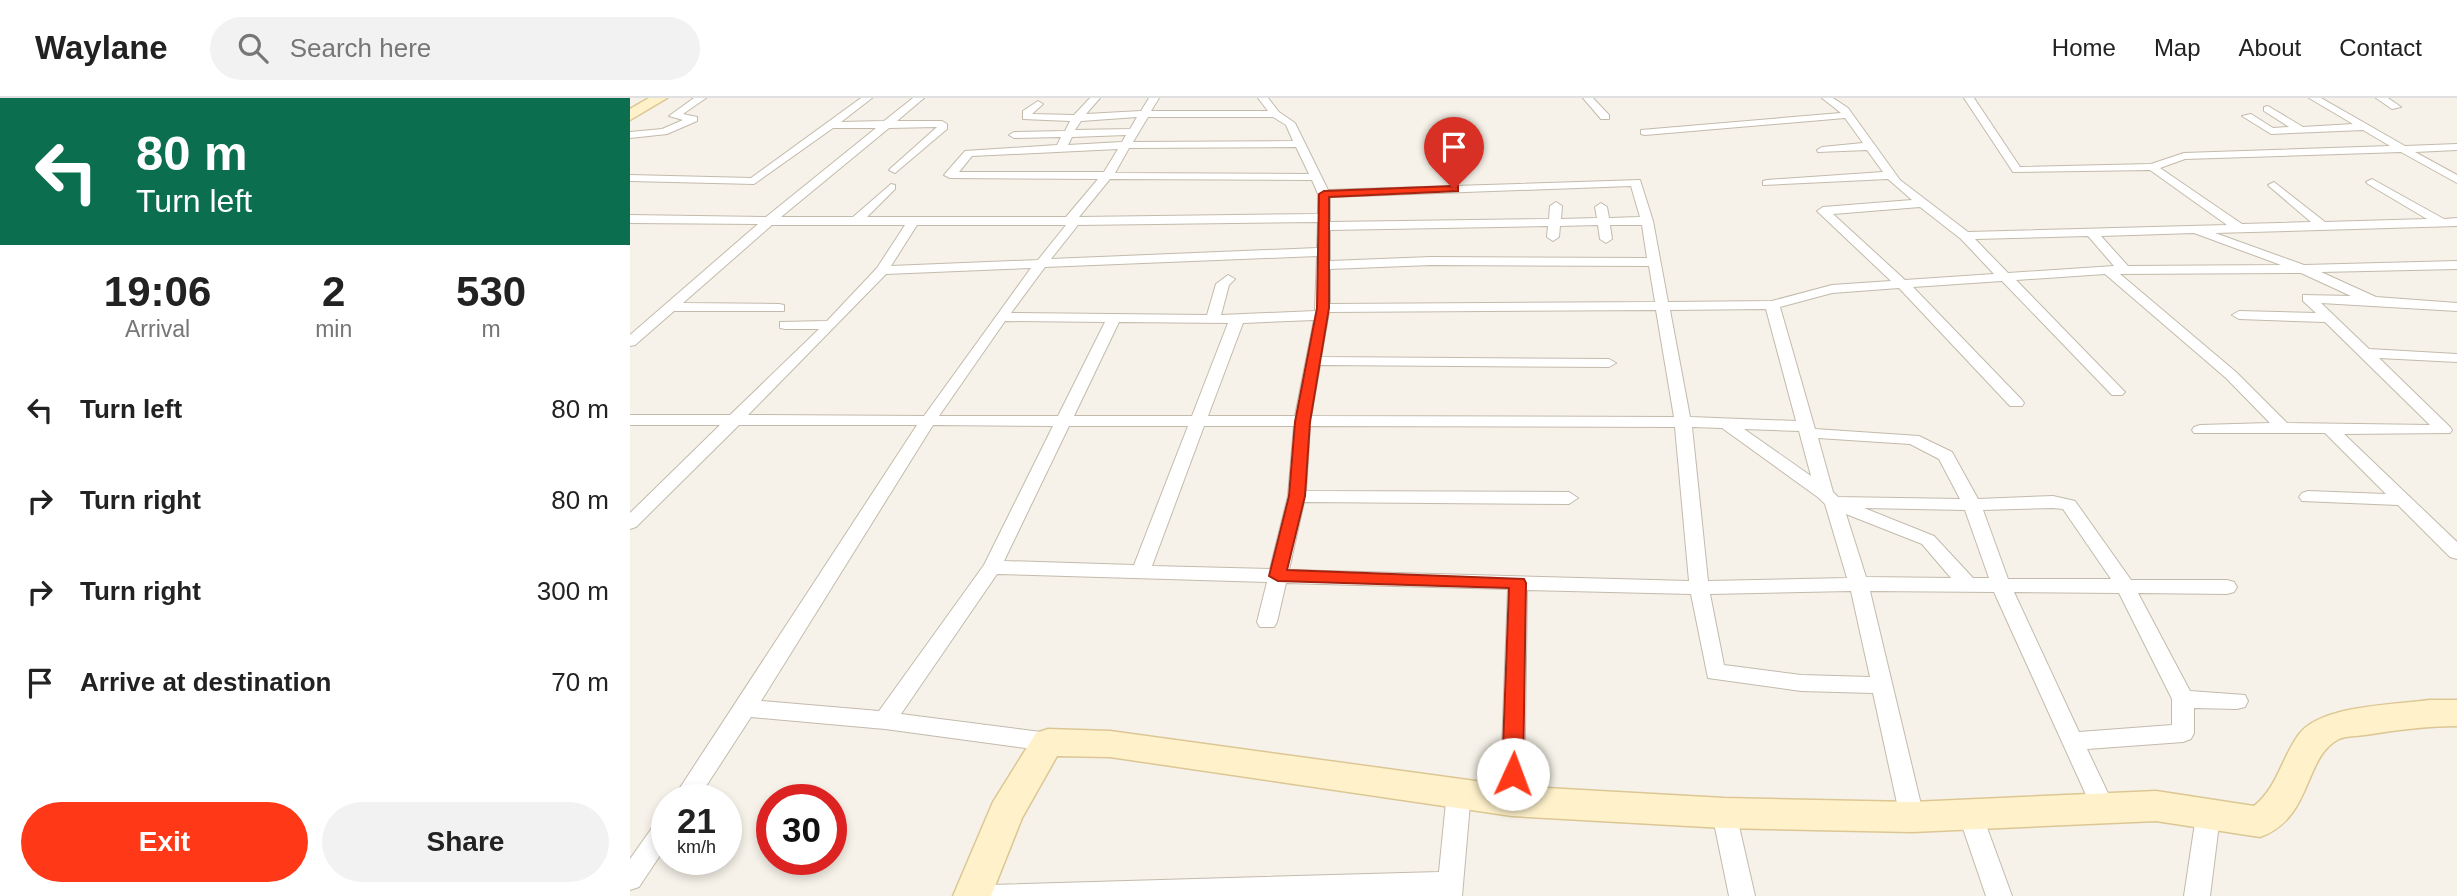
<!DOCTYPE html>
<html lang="en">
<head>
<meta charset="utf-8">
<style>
	body { margin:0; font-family:Arial,sans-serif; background:#f2f2f2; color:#222; height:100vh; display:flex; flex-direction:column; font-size:26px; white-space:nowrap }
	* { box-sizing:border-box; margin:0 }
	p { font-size:23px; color:#767676 }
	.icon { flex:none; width:38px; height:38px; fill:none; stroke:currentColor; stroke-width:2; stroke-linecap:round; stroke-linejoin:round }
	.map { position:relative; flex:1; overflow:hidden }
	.panel { display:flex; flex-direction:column; background:#fff; width:630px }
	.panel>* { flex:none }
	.banner { background:#0b6e4f; color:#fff; overflow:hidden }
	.speed { position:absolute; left:21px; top:686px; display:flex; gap:14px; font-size:35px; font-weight:700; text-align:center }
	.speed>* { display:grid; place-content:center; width:91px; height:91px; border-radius:50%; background:#fff; box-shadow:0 4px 10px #0003; line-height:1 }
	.speed small { font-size:18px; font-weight:400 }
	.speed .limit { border:10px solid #d22; background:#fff; color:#111 }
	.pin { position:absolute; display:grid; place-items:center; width:60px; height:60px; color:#fff; margin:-72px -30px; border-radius:50% 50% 50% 0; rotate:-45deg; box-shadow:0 0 7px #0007 }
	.pin .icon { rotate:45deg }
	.me { position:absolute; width:77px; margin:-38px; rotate:2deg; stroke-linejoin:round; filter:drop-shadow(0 0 5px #0008) }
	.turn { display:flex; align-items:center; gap:24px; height:147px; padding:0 21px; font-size:32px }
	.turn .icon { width:91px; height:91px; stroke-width:2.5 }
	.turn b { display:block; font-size:49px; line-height:60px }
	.eta { display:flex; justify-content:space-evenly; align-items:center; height:119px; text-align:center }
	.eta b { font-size:42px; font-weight:700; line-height:49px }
	.button { display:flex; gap:14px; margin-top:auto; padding:14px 21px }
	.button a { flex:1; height:80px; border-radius:42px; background:#ff3818; color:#fff; font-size:28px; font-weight:700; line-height:80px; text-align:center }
	.button a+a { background:#f2f2f2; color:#222 }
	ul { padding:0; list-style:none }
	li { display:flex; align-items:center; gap:21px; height:91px; padding:0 21px }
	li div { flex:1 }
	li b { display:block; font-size:26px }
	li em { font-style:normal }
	header { display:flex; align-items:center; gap:42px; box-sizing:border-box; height:98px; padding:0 35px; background:#fff; border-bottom:2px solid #e0e0e0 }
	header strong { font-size:33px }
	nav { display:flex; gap:38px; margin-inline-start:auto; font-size:24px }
	.search { width:490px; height:63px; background:#f2f2f2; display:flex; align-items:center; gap:18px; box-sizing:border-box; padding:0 24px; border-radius:38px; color:#767676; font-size:26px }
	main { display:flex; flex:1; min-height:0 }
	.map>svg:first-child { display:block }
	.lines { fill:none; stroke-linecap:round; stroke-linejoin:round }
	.street-casing { stroke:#c3baab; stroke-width:2 }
	.secondary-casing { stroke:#dcc794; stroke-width:3 }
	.street { fill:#fff; fill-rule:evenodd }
	.secondary { fill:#fff2cb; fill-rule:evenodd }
	.route { fill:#ff3818; stroke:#a62410; stroke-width:2 }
</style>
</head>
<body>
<header>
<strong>Waylane</strong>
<div class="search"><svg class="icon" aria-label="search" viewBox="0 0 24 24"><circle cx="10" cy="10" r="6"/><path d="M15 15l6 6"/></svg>Search here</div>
<nav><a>Home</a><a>Map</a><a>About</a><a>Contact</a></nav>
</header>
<main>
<section class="panel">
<div class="banner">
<div class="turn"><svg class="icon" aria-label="left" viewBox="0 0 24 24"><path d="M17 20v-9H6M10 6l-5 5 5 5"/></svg><div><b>80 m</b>Turn left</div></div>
</div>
<div class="eta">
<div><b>19:06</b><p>Arrival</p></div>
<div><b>2</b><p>min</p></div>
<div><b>530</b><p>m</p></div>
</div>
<ul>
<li><svg class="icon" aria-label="left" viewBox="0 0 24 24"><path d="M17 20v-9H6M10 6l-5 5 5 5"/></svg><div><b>Turn left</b></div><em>80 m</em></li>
<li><svg class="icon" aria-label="right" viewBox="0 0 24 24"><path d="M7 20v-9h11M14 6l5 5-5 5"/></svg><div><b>Turn right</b></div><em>80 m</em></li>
<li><svg class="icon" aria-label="right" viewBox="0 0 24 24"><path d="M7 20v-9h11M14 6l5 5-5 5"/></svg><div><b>Turn right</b></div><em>300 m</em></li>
<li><svg class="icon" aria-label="arrive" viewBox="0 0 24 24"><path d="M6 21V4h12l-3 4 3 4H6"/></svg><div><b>Arrive at destination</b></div><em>70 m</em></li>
</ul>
<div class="button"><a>Exit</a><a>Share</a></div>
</section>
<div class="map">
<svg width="1827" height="798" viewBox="0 0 1827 798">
	<rect width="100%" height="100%" fill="#f6f2e9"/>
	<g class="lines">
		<defs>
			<g id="street">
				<polygon points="64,0 76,0 53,16 67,19 67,23 37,36 0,40 0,34 32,31 53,22 39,18"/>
				<path d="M231,0H242L211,24L254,23L283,0H294L267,23H312L317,26V31L265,75L259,72L261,70L307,29L259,30L151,119H223L261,86L265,87V91L237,119H436L468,81L320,80L314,77L335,53L427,47L431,39L384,40L379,37L384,34L435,33L440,23L393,21V13L408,3L413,6L402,16L444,17L460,0H470L456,16L511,13L519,0H529L521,13H638L628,0H638L649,14L665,25L698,92L1010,82L1023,123L1038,204L1142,203L1202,187L1261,183L1187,113L1193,109L1282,102L1258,81L1133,87V83L1137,82L1253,74L1237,52L1188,54L1187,52L1192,49L1233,45L1215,20L1015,37L1011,36V32L1211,15L1192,0H1203L1218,10L1270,82L1338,134L1597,127L1520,72L1383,74L1334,0H1344L1390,69L1521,66L1554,55L1760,48L1733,32L1641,36L1612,18L1621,16L1643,30L1659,29L1634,13V9L1638,8L1673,29L1723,26L1679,0H1691L1775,48L1827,46V52L1785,54L1827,77V85L1771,54L1555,61L1530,70L1612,126L1681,124L1640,89L1638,87L1644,84L1695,124L1797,121L1738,86L1736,84L1742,81L1814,121L1827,120V128L1585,135L1674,167L1827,163V171L1691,174L1746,199L1827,205V213L1691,205L1739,251L1827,256V264L1749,260L1820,329L1822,332L1820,335L1714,336L1827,444V461L1820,459L1768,407L1672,403L1669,399L1672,395L1678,393L1756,396L1695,335H1564L1562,332L1564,329L1570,327L1640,325L1596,280L1475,176L1386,182L1492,291L1495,294L1492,297H1482L1372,183L1283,189L1392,302L1394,305L1392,308H1380L1269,190L1202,195L1150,209L1185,331L1289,338L1322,354L1348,401L1423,398L1445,403L1501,482H1597L1604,484L1607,489L1604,494L1597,496L1508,495L1560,593L1615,597L1618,603L1615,609L1607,611L1564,610V635L1561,641L1553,644L1457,651L1486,712L1482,719L1474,722L1466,719L1364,494L1240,493L1294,719L1290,726L1282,729L1274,726L1270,719L1243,595L1171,593L1078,580L1061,496L897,492L894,703L890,710L882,713L874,710L870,703L878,491L656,485L647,524L644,529H630L627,524L637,484L367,476L271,616L418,635L426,638L429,644L426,650L418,653L255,631L121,619L67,702H42L287,327H109L6,429L0,431V415L90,327H0V317H100L189,231H155L150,230V224L197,223L247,170L275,127H142L53,205L149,206L154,207V213H44L5,247L0,248V237L128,126L0,125V117L136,119L246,30H203L124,86L0,83V77L121,80ZM507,19L500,31L445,32L451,23ZM518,19H643L656,27L663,43L503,44ZM496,37L492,44L438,47L442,39ZM666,49L679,76L485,75L499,50ZM488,51L474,74H329L342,58ZM480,81L682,82L688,96V116L449,119ZM1001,88L1010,119L979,120L977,109L971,105L965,109L967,120L931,121L932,108L926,104L920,108L919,121L700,124V99ZM1290,109L1331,141L1364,176L1275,182L1203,116ZM688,124L687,150L421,161L448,127ZM287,127H436L408,162L261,168ZM968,127L970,141L976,145L982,141L980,127H1012L1017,160L801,159L700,163V132L918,128L917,139L923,143L929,139L930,128ZM1564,135L1651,167L1498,168L1471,138ZM1458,138L1484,168L1378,175L1345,141ZM687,158L685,213L591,217L599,187L605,181L598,177L586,186L577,217L381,215L415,169ZM801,167L1019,168L1025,204L700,206V171ZM401,170L294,318L118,317L256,176ZM1671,175L1721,198L1673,197V203L1686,215L1609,213L1602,217L1609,221L1695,224L1800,327L1657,325L1606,274L1490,176ZM1136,211L1166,323L1060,319L1040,212ZM1026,212L1044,319L681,318L690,267L979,269L986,265L979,261L691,259L699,214ZM684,222L665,318H578L613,225ZM375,223L475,224L428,318H309ZM489,224L598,225L562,318H444ZM303,327L423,328L354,467L249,613L131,603ZM439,328H558L504,467L374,463ZM574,328H664L658,398L640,471L522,468ZM680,328L1045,329L1059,483L659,472L674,404L939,406L948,400L939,394L676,393ZM1062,329L1092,330L1189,400L1195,406L1217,480L1078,483ZM1114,331L1169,333L1181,378ZM1188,340L1280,346L1309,361L1330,401L1208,399L1203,394ZM1234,410L1335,412L1359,480H1343L1304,438ZM1423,410L1433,411L1481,481H1378L1353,412ZM1216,416L1292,446L1321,480L1236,479ZM1221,493L1240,579L1171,577L1094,567L1080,496ZM1384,494L1489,495L1542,601V627L1449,634Z"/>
				<polygon points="953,0 963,0 979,17 979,21 971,21"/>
				<polygon points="1746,0 1758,0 1771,9 1762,11"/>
				<polygon points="829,684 837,687 841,694 832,798 345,798 349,790 358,787 809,774 817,694 821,687"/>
				<polygon points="1094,705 1102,708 1106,715 1125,798 1099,798 1082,715 1086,708"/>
				<polygon points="1340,706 1348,709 1352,716 1382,798 1356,798 1328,716 1332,709"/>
				<polygon points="1578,708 1586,711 1590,718 1580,798 1554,798 1566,718 1570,711"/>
				<polygon points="37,717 37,747 9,789 0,792 0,761 29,720"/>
			</g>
			<g id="secondary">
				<polygon points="19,0 37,0 0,22 0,11"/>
				<path d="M1799,602H1827V628C1796,628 1766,632 1735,637C1728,638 1715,638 1709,641C1673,659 1683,720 1630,739L1526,723L1282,734L1094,730L882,718L480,659L427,658L392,720L361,798H323L363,704L406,635L418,631L480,633L882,688L1094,700L1282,704L1526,693L1624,708C1648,689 1652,658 1670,635C1694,607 1763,607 1799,602Z"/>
			</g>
		</defs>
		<use href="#street" class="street-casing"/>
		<use href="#secondary" class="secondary-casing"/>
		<use href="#street" class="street"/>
		<use href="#secondary" class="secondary"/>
	</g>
	<polygon class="route" points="824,88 828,88 828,93 699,99 699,210 680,324 675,398 657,472 894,481 896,485 893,676 890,682 883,684 875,682 872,676 879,490 648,483 639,478 659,398 665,324 687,210 689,96 694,93"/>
</svg>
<div class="speed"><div>21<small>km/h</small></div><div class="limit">30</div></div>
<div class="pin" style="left:824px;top:91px;background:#d93025"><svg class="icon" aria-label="arrive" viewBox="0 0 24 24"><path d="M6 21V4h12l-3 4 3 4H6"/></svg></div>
<svg class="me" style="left:883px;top:676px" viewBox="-20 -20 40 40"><circle r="19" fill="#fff"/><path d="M0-13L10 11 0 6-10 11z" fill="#ff3818"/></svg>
</div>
</main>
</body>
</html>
